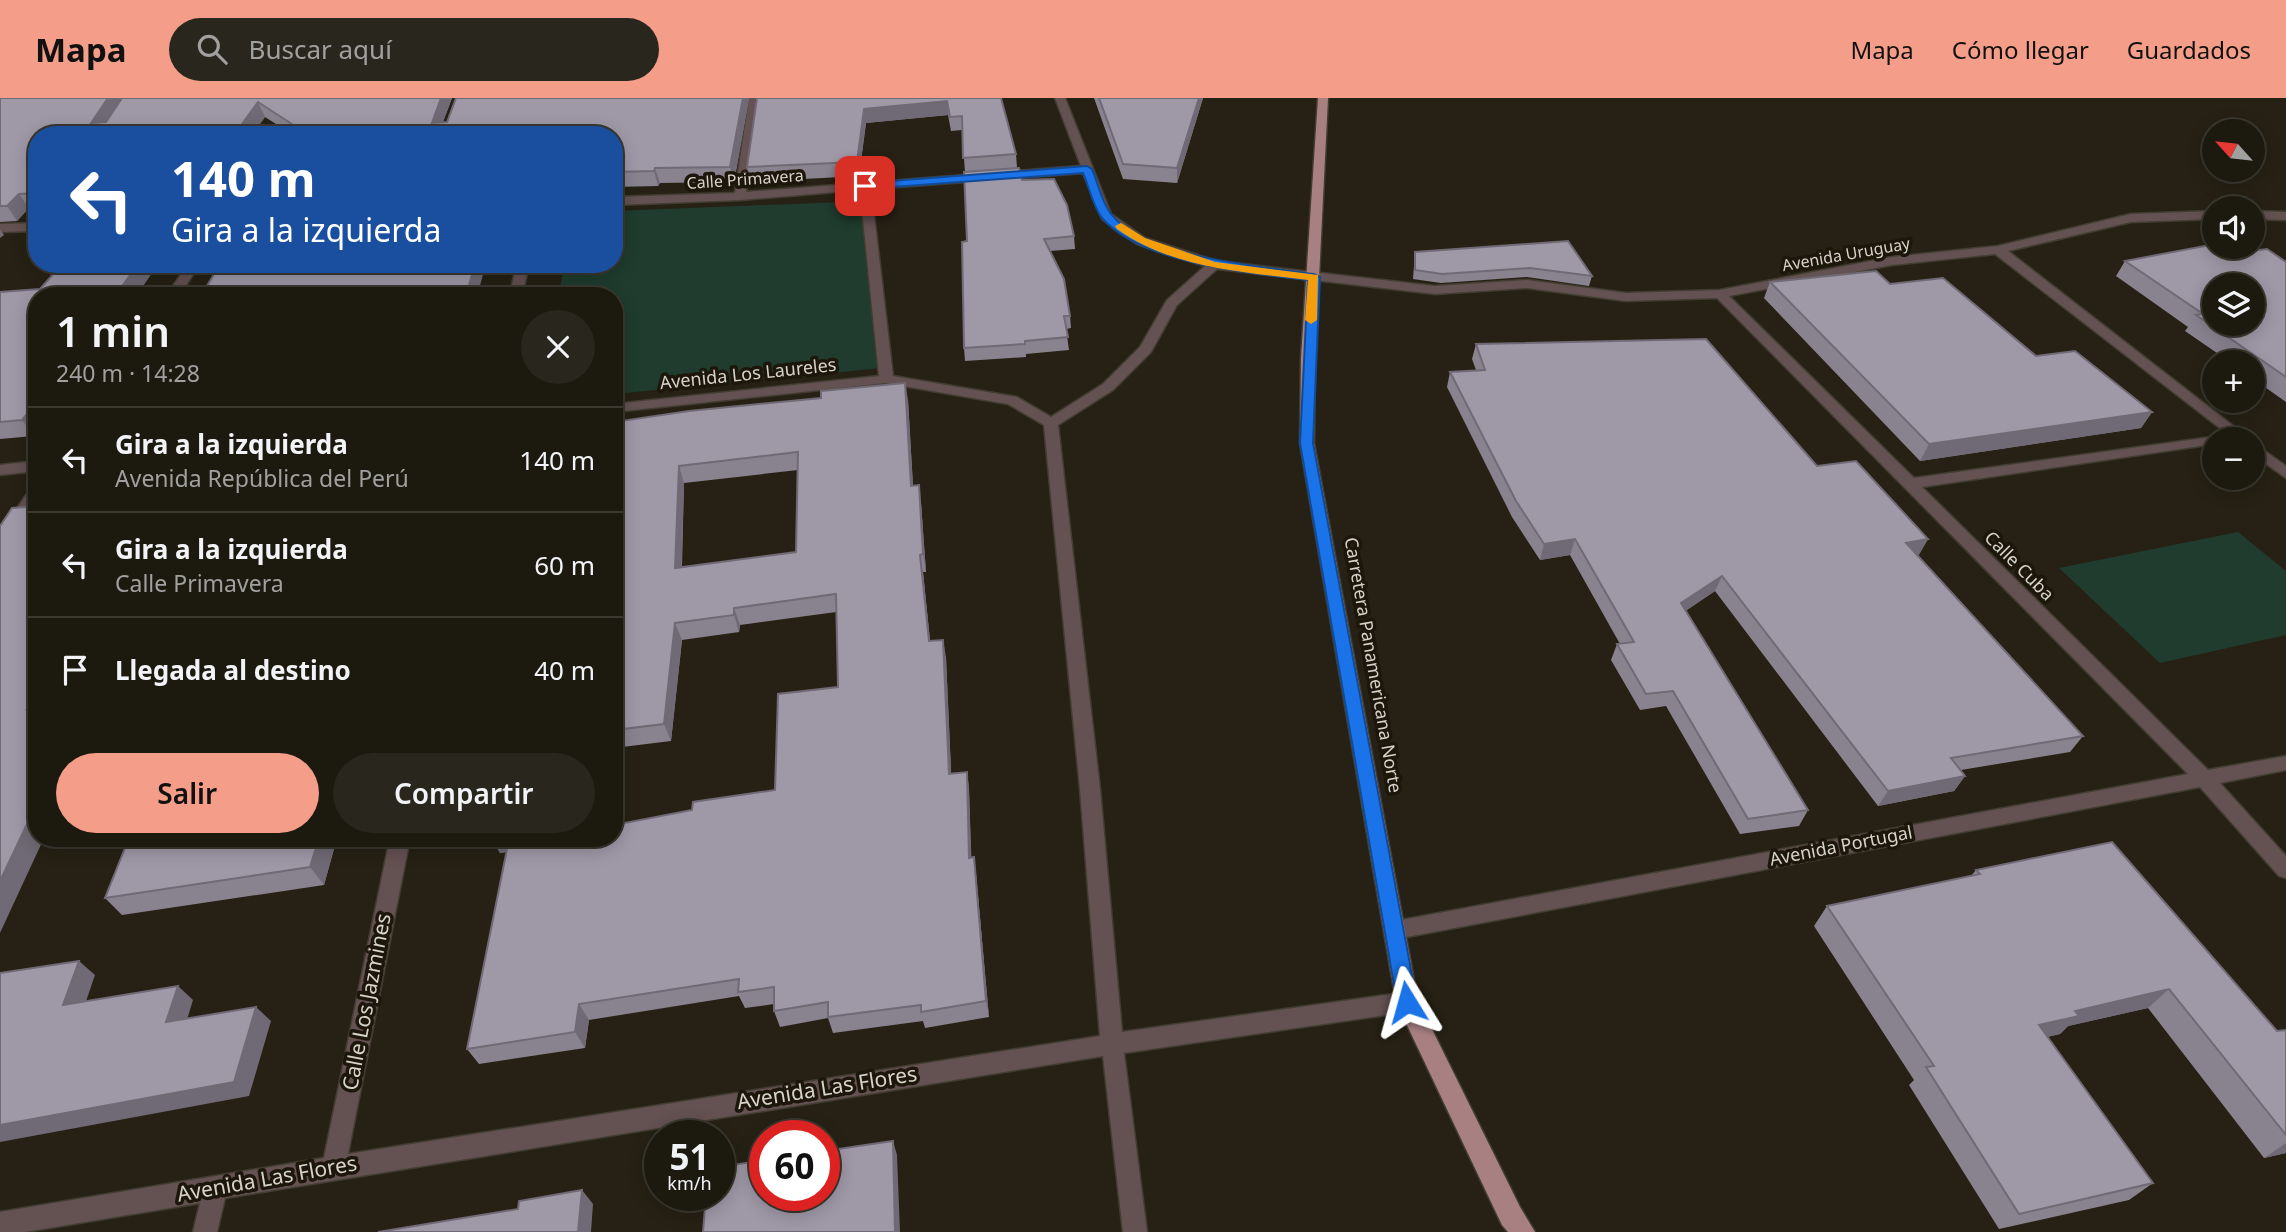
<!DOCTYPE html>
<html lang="es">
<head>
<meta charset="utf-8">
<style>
	body { margin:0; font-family:"Noto Sans",sans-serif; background:#29261d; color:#f1f3f6; height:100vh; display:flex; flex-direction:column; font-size:26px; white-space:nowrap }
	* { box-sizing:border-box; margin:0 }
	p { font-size:23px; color:#a0a09e }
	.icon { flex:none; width:38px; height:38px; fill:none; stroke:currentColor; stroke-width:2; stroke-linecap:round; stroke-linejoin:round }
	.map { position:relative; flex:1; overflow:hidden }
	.panel { position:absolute; left:28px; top:189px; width:595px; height:560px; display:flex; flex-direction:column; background:#1c190f; border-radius:28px; box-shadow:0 4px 18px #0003,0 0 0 2px #3a382f }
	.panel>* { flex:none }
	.top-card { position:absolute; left:28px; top:28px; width:595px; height:147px; border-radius:28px; box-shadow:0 4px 18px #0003,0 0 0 2px #3a382f; background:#1a4fa0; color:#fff; overflow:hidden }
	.needle { width:46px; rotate:297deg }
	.controls { position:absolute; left:2202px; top:21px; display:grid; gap:14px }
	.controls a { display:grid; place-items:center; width:63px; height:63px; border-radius:50%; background:#1c190f; box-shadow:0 4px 18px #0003,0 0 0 2px #3a382f; font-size:35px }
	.speed { position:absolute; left:644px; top:1022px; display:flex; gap:14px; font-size:35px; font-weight:700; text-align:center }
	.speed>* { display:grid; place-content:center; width:91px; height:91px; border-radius:50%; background:#1c190f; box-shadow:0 4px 18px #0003,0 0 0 2px #3a382f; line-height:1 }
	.speed small { font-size:18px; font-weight:400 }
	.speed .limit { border:10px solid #d22; background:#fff; color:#111 }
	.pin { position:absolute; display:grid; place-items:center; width:60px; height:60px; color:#fff; margin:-30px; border-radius:14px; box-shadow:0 4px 10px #0006 }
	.me { position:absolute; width:77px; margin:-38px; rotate:352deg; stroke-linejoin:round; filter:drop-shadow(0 0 5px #0008) }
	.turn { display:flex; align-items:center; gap:24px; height:147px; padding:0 28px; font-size:32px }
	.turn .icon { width:91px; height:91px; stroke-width:2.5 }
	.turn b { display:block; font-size:49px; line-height:60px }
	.round { display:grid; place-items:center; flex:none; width:74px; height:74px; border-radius:37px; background:#29261d }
	.overview { display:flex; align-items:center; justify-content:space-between; height:119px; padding:0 28px }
	h1 { font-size:42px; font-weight:600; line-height:52px }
	.primary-button { display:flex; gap:14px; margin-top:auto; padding:14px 28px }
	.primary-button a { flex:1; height:80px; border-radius:42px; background:#f49e89; color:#111; font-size:28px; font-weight:600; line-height:80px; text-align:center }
	.primary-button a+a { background:#29261d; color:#f1f3f6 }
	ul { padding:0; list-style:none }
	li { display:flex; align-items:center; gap:21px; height:105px; padding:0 28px; border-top:2px solid #3a382f }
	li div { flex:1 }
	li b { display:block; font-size:26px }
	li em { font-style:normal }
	header { display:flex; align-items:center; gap:42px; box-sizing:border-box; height:98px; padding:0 35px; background:#f49e89; color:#111 }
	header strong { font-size:33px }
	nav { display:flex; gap:38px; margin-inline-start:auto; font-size:24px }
	.search { width:490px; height:63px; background:#29261d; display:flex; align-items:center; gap:18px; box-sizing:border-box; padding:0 24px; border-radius:38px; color:#a0a09e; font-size:26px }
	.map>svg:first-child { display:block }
	.green { fill:#1f3c2e }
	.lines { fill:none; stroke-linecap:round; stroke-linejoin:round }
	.minor-casing { stroke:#423d31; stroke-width:3 }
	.primary-casing { stroke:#423d31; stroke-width:3 }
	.minor { fill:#645152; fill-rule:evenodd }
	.primary { fill:#a88082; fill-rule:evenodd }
	.wall { fill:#898390; fill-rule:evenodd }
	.shaded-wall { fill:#6f6a75 }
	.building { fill:#9f98a7; stroke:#6f6a75; stroke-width:2; fill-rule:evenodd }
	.route { fill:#1a73e8; stroke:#114b97; stroke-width:2 }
	.slow { fill:#f59e0b }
	.labels { text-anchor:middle; stroke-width:7; stroke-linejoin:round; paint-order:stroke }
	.far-street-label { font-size:16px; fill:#d7d3cb; stroke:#1d170b }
	.street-label { font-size:18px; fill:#d7d3cb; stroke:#1d170b }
	.near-street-label { font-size:21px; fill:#d7d3cb; stroke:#1d170b }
</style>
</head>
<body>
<header>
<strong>Mapa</strong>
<div class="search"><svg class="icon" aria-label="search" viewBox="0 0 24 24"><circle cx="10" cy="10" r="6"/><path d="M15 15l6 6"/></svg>Buscar aquí</div>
<nav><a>Mapa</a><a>Cómo llegar</a><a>Guardados</a></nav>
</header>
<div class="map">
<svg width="2286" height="1134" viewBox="0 0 2286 1134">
	<rect width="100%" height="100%" fill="#262114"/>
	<g class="green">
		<polygon points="868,103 892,269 614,296 614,198 559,198 564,166 614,166 614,113"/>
		<polygon points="2238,434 2286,473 2286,537 2160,565 2059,470"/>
	</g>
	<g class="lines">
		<defs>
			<g id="minor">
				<path d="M749,0H759L746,94L1081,68L1055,0H1065L1111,116L1145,140L1216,163L1435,188L1527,182L1626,195L1720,192L1892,159L1998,148L2131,116L2214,113V121L2131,124L2008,153L2250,341H2234L1995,156L1892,167L1729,198L1914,380L2219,338L2221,341H2214V346L1922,389L2208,672L2286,658V672L2220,685L2286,758V780L2279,778L2200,689L1396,841L1389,838L1386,832L1389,826L1396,823L2188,676L1717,200L1626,203L1527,190L1435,196L1217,171L1177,207L1151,254L1113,292L1058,327L1100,691L1122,934L1407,894L1415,897L1418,904L1415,911L1407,914L1124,955L1147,1134H1123L1103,958L225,1100L217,1134H193L200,1105L25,1134H0V1114L324,1060L390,740H410L348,1056L1100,938L1080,691L1044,327L1008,306L886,285L614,314V306L879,278L860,92L740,102L614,107V99L735,95ZM1083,75L1102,121L1137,146L1205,168L1167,202L1140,249L1103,286L1051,319L1017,299L893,278L871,91Z"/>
				<polygon points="2252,113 2286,114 2286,122 2252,121"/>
				<polygon points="37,125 37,133 0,134 0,126"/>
				<polygon points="188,166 200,166 179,198 166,198"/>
				<polygon points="517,166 529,166 522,198 509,198"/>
				<polygon points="2252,344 2286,368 2286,380 2252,356"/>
				<polygon points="37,363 37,373 0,377 0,367"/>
				<polygon points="37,386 37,403 6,452 0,453 0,436 32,388"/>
			</g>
			<polygon id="primary" points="1318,0 1328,0 1315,260 1314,345 1418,903 1520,1109 1535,1134 1508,1134 1502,1127 1396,904 1300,345 1301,260"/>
		</defs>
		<use href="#minor" class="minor-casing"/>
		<use href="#primary" class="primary-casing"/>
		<use href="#minor" class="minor"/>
		<use href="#primary" class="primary"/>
	</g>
	<g class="wall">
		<polygon points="0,0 452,0 443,24 447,24 456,0 749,0 734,84 660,85 658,88 614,89 614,37 293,37 265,19 252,37 37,37 37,110 29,110 17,123 0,124"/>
		<polygon points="757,0 1001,0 1016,56 1017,70 965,74 962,32 951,33 948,17 866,25 859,78 750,84 747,69"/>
		<polygon points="1094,0 1203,0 1177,85 1123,81"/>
		<polygon points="1022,82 1074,138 1075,151 1050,153 1070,218 1071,230 1066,231 1069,252 1026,256 1026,259 965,263 964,250 967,143"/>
		<polygon points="1415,154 1592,178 1589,188 1527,179 1441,185 1413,181"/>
		<polygon points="2224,156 2286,164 2286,304 2252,280 2252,264 2230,264 2185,233 2188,229 2116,178 2125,163"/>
		<polygon points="158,166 136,198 37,198 34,338 0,341 0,194 40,191"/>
		<polygon points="1770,184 1890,186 2036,258 2152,314 2141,330 1920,363 1764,200"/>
		<polygon points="1476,246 1817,368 1928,441 1918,457 2083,638 2070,654 1961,672 1965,678 1954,693 1878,708 1715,493 1685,513 1808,712 1799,728 1740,736 1666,608 1640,612 1611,562 1617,546 1620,546 1570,457 1540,462 1512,419 1447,289 1450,274 1476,272 1472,261"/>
		<path d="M908,302L913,388L921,405L926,474H923L930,543L946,559L951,675L967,674L969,691L971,760L976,776L989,919L925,930L923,923L833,935L828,920L780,929L774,913V906L745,910L739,898L589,922L585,950L479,966L467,951L507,754L500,755L492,740H614L692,712L775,692L838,589L836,514L740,527L739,534L682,542L671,643L614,650V324ZM798,372L796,454L682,469L684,385Z"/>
		<polygon points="129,740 337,740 324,787 122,817 105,800"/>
		<polygon points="1976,772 2277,933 2286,932 2286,1055 2264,1060 2148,910 2068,928 2060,936 2047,939 2153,1085 2129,1102 1999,1131 1909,987 1914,982 1814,828 1827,808 1971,778"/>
	</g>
	<g class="shaded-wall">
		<polygon points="108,0 125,0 101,37 91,25"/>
		<polygon points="441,0 452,0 438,37 432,25"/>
		<polygon points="743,0 749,0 734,84 730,69"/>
		<polygon points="1199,0 1203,0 1177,85 1177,70"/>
		<polygon points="947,3 948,17 866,25 859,78 857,64 864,11"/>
		<polygon points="258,4 265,19 252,37 234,37"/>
		<polygon points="655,70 660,85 658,88 654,73"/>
		<polygon points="19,96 29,110 17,123 7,108"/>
		<polygon points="0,131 4,137 0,140"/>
		<polygon points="138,166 158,166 136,198 115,198"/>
		<polygon points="475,166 486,166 477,198 466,198"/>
		<polygon points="905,285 908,302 914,405 911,388"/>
		<polygon points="37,303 37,335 34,338 22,322"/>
		<polygon points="2152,314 2141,330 1920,363 1929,346"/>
		<polygon points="679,368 684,385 681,488 675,470"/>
		<polygon points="919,387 921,405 926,474 923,456"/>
		<polygon points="1575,441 1570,457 1540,462 1544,446"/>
		<polygon points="1928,441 1919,457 1898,460 1906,445"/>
		<polygon points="920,457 923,474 932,561 929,543"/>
		<polygon points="1722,478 1715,493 1674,521 1681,505"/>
		<polygon points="734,510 740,527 739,534 734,517"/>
		<polygon points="675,525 682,542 671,643 664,626"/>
		<polygon points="943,542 946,559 952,693 949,676"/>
		<polygon points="37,593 37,621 27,611"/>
		<polygon points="37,627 37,648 31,642"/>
		<polygon points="967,674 969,691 972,777 969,760"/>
		<polygon points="1965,678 1954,693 1878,708 1888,693"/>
		<polygon points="37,705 37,740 44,740 0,835 0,783"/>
		<polygon points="319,740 337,740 324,787 310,769"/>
		<polygon points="492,740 554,740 553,746 500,755"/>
		<polygon points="974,759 976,776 989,919 986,903"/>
		<polygon points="79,863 95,877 80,921 63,907"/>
		<polygon points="178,888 193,902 182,938 166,924"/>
		<polygon points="2169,891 2148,910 2068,928 2060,936 2020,945 2039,927 2075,913"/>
		<polygon points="579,906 589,922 585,950 575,934"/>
		<polygon points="256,909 271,923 249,998 0,1044 0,1027"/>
		<polygon points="893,1043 897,1057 900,1134 895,1134"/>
		<polygon points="2286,1045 2286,1055 2264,1060"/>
		<polygon points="582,1092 593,1106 591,1134 578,1134"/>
	</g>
	<g class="building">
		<polygon points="0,0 108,0 91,25 106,24 122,0 441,0 432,25 447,24 456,0 743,0 730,69 655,70 654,73 614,74 614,37 298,37 301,32 258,4 234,37 37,37 37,95 19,96 7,108 0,108"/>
		<polygon points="757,0 1001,0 1016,56 963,60 962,18 950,19 947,3 864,11 857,64 747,69"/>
		<polygon points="1099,0 1199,0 1177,70 1123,66"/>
		<polygon points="1019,70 1022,82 1054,81 1067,107 1074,138 1044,141 1064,181 1070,218 1064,218 1068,239 1025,243 1025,246 964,250 962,144 967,143 964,74"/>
		<polygon points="1568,143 1592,178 1530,170 1442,176 1415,172 1415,154"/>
		<path d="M2210,147L2224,156L2267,151L2286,164V279L2196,217L2203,216L2125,163ZM2214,187H2252V226H2214Z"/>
		<polygon points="62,166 138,166 115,198 37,198 37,303 22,322 0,324 0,194 40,191"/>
		<polygon points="220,166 475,166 466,198 201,198"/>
		<polygon points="1876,173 1890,186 1943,180 2036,258 2075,253 2152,314 1929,346 1770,184"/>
		<polygon points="1706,241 1817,368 1856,363 1928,441 1906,445 2083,638 1951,660 1965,678 1888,693 1722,478 1681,505 1808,712 1748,721 1673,593 1646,596 1617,546 1634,544 1575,441 1544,446 1516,403 1450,274 1485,272 1476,246"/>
		<path d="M905,285L911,388L919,387L923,456L920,457L929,543L943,542L949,676L967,674L969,760L974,759L986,903L921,914V907L828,919V904L774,913V889L738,894L739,881L579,906L575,934L467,951L509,741L614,740V727L692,712L693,704L775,692L778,596L838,589L836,496L734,510V517L675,525L664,626L614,632V324L689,313L821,300V293ZM798,354L796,454L675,470L679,368Z"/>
		<polygon points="37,408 37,593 27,611 37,609 37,627 31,642 37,641 37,693 34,698 37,698 37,705 0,783 0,428 12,410"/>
		<polygon points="129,740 319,740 310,769 105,800"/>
		<polygon points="2112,744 2277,933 2286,932 2286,1037 2169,891 2075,913 2079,918 2039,927 2153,1085 2019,1116 1926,969 1934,968 1827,808 1980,776 1976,772"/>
		<polygon points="79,863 63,907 178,888 166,924 256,909 234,984 0,1027 0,875"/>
		<polygon points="893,1043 895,1134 703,1134 706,1097 719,1097 719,1069 765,1062 765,1097 824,1097 824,1053"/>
		<polygon points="582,1092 578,1134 378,1134 518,1111 519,1103"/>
	</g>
	<path class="route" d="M1087,68L1092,71C1098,85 1102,105 1111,116C1144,159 1262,169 1314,176L1320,179L1313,345L1417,904L1414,910L1407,913L1400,910L1397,904L1300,345L1308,182C1251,175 1142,166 1102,120C1093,109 1089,88 1083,75L865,91L860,88L865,85Z"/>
	<path class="slow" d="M1121,125L1145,140L1215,164L1318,177L1317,222L1311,226L1305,222L1308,182C1243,174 1171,170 1117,131L1115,128Z"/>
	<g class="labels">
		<g class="far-street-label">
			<text transform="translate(745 81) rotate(-4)" y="6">Calle Primavera</text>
			<text transform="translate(1846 156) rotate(-10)" y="6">Avenida Uruguay</text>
		</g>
		<g class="street-label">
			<text transform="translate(748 276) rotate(-6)" y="6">Avenida Los Laureles</text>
			<text transform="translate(2019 468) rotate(45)" y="6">Calle Cuba</text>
			<text transform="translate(1373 567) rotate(80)" y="6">Carretera Panamericana Norte</text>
			<text transform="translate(1841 748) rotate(-11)" y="6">Avenida Portugal</text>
		</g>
		<g class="near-street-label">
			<text transform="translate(367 904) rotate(-79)" y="7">Calle Los Jazmines</text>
			<text transform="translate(827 990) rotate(-9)" y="7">Avenida Las Flores</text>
			<text transform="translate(267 1081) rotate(-10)" y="7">Avenida Las Flores</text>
		</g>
	</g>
</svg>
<div class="controls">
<a><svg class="needle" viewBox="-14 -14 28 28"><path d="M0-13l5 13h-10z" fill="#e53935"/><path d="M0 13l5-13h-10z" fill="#a0a09e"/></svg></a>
<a><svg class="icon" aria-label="sound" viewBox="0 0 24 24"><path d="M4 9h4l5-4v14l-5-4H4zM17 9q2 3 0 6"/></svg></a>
<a><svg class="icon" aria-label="layers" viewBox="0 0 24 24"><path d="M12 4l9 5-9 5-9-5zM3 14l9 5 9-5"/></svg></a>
<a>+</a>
<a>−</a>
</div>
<div class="speed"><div>51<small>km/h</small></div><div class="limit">60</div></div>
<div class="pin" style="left:865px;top:88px;background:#d93025"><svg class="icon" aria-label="arrive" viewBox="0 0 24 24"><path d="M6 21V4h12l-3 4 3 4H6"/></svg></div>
<svg class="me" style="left:1407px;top:904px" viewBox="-20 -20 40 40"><path d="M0-17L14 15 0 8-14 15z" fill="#1a73e8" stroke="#fff" stroke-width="4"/></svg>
<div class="top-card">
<div class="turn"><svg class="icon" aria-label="left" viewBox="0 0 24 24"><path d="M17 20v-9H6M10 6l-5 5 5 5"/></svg><div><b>140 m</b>Gira a la izquierda</div></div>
</div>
<section class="panel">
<div class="overview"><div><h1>1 min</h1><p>240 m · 14:28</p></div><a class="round"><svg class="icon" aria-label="close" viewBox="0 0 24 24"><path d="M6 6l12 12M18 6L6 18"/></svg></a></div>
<ul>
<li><svg class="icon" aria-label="left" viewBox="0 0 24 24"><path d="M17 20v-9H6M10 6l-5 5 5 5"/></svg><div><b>Gira a la izquierda</b><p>Avenida República del Perú</p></div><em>140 m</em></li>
<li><svg class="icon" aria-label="left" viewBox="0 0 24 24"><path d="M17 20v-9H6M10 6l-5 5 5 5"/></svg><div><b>Gira a la izquierda</b><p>Calle Primavera</p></div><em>60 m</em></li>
<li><svg class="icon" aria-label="arrive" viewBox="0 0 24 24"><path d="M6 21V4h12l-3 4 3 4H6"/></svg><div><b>Llegada al destino</b></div><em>40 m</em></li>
</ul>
<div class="primary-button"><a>Salir</a><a>Compartir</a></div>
</section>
</div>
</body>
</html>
